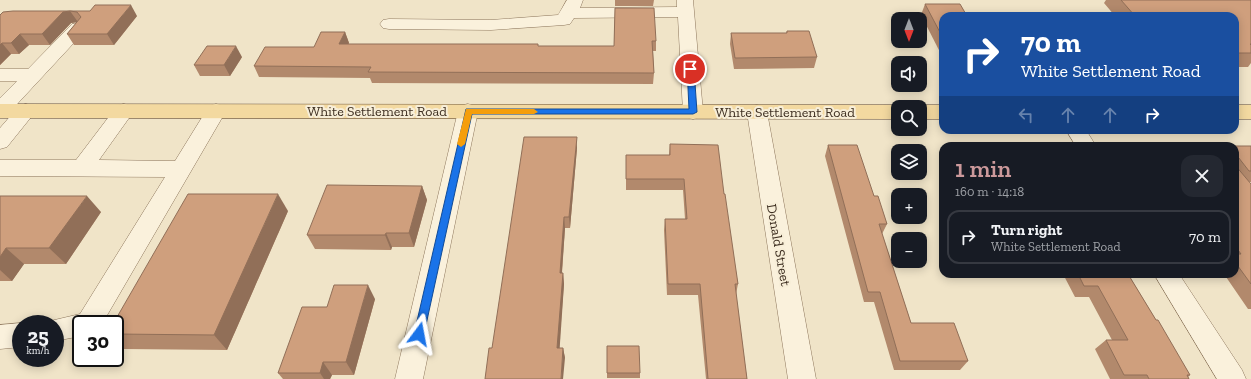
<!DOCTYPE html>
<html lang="en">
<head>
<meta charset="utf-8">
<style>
	body { margin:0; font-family:"Zilla Slab",serif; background:#242831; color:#f1f3f6; height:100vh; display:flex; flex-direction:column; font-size:15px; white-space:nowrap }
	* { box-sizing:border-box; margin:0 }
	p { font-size:13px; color:#9ea1a6 }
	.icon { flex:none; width:22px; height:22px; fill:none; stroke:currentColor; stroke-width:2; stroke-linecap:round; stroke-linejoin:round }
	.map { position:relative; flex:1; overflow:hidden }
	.details { position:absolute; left:939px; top:142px; width:300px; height:136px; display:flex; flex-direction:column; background:#171b24; border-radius:12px; box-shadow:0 2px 10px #0003 }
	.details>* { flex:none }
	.guide { position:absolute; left:939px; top:12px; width:300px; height:122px; border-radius:12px; box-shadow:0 2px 10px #0003; background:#1a4fa0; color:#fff; overflow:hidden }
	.needle { width:26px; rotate:180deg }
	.tools { position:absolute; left:891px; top:12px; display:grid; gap:8px }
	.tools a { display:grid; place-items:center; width:36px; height:36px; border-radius:8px; background:#171b24; box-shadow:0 2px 10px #0003; font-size:20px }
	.speed { position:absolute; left:12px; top:315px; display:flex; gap:8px; font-size:20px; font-weight:700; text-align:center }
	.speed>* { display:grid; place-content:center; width:52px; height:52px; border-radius:50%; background:#171b24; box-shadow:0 2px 10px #0003; line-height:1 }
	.speed small { font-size:10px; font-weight:400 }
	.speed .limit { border:2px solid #111; border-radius:6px; background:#fff; color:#111 }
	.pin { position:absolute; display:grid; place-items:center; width:34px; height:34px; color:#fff; margin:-17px; border:2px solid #fff; border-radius:50%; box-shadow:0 1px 4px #0007 }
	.me { position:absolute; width:44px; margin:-22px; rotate:13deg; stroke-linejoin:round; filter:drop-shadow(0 0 3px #0008) }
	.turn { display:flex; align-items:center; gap:14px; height:84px; padding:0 16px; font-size:18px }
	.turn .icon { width:52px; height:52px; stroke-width:2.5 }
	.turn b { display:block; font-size:28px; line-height:34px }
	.lanes { display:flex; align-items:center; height:38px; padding:0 16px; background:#0003; justify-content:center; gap:20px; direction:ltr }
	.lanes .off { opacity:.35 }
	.round { display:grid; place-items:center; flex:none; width:42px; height:42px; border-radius:12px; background:#242831 }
	.summary { display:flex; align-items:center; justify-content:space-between; height:68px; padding:0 16px }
	h1 { font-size:24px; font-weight:600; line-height:30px; color:#cc999b }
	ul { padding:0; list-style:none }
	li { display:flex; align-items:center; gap:12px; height:54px; margin:0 8px 6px; padding:0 8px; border:2px solid #363941; border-radius:12px }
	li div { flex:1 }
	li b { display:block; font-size:15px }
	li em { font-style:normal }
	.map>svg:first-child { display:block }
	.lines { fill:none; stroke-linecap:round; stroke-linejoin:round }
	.minor-casing { stroke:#8d765c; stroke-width:1 }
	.major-casing { stroke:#5b4430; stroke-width:1 }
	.minor { fill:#faf1dc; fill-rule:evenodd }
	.major { fill:#f3d9a0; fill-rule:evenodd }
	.wall { fill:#b2896c }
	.shaded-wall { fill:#916f58 }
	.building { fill:#cf9f7d; stroke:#916f58 }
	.route { fill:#1a73e8; stroke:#114b97 }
	.slow { fill:#f59e0b }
	.labels { text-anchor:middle; stroke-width:4; stroke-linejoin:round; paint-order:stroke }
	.street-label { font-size:14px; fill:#3d2e20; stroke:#f7eed8 }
</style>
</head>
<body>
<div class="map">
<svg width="1251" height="379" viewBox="0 0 1251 379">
	<rect width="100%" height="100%" fill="#f0e4c8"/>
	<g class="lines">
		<defs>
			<g id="minor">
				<polygon points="567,0 583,0 580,8 677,7 677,0 693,0 703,112 700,117 693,119 686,117 683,112 678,17 574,18 570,24 564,25 491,30 389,29 383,28 380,24 383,20 389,19 491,20 558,15"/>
				<polygon points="78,23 84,24 87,28 84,32 7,115 0,117 0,98 17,81 0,81 0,69 28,69 72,24"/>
				<polygon points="26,104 33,106 36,111 7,147 0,149 0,128 19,106"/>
				<polygon points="124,104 131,106 134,111 99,160 175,161 209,106 216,104 223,106 226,111 102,324 81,324 81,336 55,341 55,324 45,324 46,322 80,314 165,177 0,176 0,160 76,160 117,106"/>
				<polygon points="468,104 475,106 478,111 423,379 395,379 458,111 461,106"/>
				<polygon points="757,105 764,107 767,112 816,379 788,379 747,112 750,107"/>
				<polygon points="1066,130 1086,130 1096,146 1076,146"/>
				<polygon points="1154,274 1179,274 1242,370 1246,379 1217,379"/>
				<polygon points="21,323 23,324 21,324 21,347 0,349 0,325"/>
			</g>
			<g id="major">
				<polygon points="0,104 898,105 904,107 898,107 898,119 0,118"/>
				<polygon points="920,105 943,105 943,119 920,119 920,107 914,107"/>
				<rect x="1235" y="105" width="16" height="14"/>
			</g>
		</defs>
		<use href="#minor" class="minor-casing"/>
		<use href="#major" class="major-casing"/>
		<use href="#minor" class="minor"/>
		<use href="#major" class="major"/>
	</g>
	<g class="wall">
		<polygon points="615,0 654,0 653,6 615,6"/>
		<polygon points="1106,0 1251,0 1251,63 1248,67 1235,67 1235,16 1115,16 1104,3"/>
		<polygon points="925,4 943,16 943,56 942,56 921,15"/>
		<polygon points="615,8 656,41 656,51 653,51 654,73 653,84 372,83 370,78 259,77 254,66 314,47 345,32 349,43 348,44 538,44 538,46 614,46"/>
		<polygon points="90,11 137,16 114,45 74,45 67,34 77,22 71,23 50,45 29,45 19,54 11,54 0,65 0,15 3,12"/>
		<polygon points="787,31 817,57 814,68 734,69 730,44 731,33 786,33"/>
		<polygon points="242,57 230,76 200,76 194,65"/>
		<polygon points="670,144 724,194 738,284 736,294 747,379 706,379 698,295 667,295 664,230 665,219 685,219 683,190 626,190 626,155 669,155"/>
		<polygon points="828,145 874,196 887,224 882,234 911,323 968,361 960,370 894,370 874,302 864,302 825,156"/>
		<polygon points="1228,146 1251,146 1251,182 1249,182 1251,184 1251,309 1248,309 1224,274 1235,274 1235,146"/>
		<polygon points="577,148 570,228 565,228 562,273 563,273 564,284 559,348 563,348 565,358 492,348"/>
		<polygon points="422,186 427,200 414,247 392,247 391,250 315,249 307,235"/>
		<polygon points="0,196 101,212 66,264 24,264 12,281 0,281"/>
		<polygon points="288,211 227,350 124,349 115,341 115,324"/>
		<polygon points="1063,274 1128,274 1156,320 1190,375 1188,377 1189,379 1110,379 1095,349 1106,340 1112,340 1089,297 1075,297"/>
		<polygon points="375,299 354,375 332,375 330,379 283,379 278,373 327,307"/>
		<rect x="607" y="373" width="33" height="5"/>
	</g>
	<g class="shaded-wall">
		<polygon points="131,5 137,16 114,45 107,34"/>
		<polygon points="70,11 78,22 71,23 50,45 42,34 63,12"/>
		<polygon points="345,32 349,43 343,55 339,44"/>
		<polygon points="20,34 29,45 19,54 11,43"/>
		<polygon points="2,43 11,54 0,65 0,45"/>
		<polygon points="236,46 242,57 230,76 224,65"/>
		<polygon points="577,137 577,148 570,228 569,217"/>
		<polygon points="422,186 427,200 414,247 409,233"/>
		<polygon points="278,194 288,211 227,350 214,335"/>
		<polygon points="87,196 101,212 66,264 49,248"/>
		<polygon points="564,217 565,228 561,284 560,273"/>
		<polygon points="386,233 392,247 391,250 385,235"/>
		<polygon points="6,248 24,264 12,281 0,270 0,257"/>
		<polygon points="563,273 564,284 559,358 557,348"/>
		<polygon points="368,285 375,299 354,375 346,362"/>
		<polygon points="563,348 565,358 563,379 561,379"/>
		<polygon points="323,362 332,375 330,379 324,379 320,373"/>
	</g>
	<g class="building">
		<polygon points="1121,0 1251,0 1251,44 1250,44 1251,45 1251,53 1235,53 1235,16 1135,16"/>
		<polygon points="925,4 960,4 967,16 943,16 943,38"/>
		<polygon points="95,5 131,5 107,34 67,34 81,17 77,12 70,11 63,12 42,34 20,34 11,43 2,43 0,45 0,15 3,12 13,11 90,11"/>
		<polygon points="615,8 654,8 656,41 652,41 654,73 368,72 371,67 254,66 265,47 314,47 321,32 345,32 339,44 538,44 538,46 614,46"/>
		<polygon points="787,31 809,31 817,57 735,58 731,33 787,33"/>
		<polygon points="207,46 236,46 224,65 194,65"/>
		<polygon points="524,137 577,137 569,217 564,217 560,273 563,273 557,348 563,348 561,379 485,379 489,348 492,348"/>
		<polygon points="670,144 718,145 724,194 725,194 738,284 735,284 747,379 708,379 700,284 668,284 665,219 687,219 684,179 626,179 626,155 670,155"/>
		<polygon points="828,145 857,145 874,196 878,196 887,224 879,224 911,323 954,323 968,361 900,361 880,292 868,292"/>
		<polygon points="1010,145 1052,145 1053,146 1011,146"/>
		<polygon points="1229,146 1251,146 1251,171 1249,171 1235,153 1235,146"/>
		<polygon points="1235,165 1251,184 1251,284 1235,262 1235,254 1241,254 1235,246"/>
		<polygon points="327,185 422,186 409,233 386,233 385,235 307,235"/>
		<polygon points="188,194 278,194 214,335 115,334 115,324 113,324"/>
		<polygon points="0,196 87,196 49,248 6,248 0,257"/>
		<polygon points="1078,274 1128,274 1156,320 1158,320 1190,375 1187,375 1189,379 1149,379 1147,375 1124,375 1106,340 1128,340 1098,286 1084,286"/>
		<polygon points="334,285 368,285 346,362 323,362 320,373 278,373 302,307 327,307"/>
		<polygon points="607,346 639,346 640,373 607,373"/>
	</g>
	<polygon class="route" points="687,67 690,67 694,69 697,112 693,114 472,114 424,334 423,338 419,339 415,338 414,334 466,109 689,109"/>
	<polygon class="slow" points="466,109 534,109 538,112 534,114 472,114 465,144 461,147 457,144"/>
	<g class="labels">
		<g class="street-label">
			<text x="377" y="116">White Settlement Road</text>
			<text x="785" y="117">White Settlement Road</text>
			<text transform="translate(779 245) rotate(80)" y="5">Donald Street</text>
		</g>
	</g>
</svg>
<div class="tools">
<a><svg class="needle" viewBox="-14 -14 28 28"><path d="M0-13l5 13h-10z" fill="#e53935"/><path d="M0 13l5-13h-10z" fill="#9ea1a6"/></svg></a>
<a><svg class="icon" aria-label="sound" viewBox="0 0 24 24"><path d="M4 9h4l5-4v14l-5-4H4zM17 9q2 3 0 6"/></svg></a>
<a><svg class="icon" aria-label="search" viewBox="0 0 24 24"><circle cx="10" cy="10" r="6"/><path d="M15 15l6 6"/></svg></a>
<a><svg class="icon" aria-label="layers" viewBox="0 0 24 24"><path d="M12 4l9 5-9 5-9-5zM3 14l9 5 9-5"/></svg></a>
<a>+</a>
<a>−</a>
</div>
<div class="speed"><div>25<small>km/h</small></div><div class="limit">30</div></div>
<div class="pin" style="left:690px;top:69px;background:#d93025"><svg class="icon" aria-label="arrive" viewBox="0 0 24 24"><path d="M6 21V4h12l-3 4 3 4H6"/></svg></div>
<svg class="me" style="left:419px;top:334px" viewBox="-20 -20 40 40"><path d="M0-17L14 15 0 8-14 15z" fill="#1a73e8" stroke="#fff" stroke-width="4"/></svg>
<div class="guide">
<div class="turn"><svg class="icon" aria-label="right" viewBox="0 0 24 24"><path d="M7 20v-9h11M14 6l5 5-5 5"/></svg><div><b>70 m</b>White Settlement Road</div></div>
<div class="lanes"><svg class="icon off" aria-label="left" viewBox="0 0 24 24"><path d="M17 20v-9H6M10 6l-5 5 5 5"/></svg><svg class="icon off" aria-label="ahead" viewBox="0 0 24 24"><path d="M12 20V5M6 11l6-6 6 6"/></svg><svg class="icon off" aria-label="ahead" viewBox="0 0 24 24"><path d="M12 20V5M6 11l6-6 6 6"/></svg><svg class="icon" aria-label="right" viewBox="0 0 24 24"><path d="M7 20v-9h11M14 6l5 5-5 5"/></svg></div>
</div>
<section class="details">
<div class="summary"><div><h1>1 min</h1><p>160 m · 14:18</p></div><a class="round"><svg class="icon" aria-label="close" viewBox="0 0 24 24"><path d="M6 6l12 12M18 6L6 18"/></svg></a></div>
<ul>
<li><svg class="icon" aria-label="right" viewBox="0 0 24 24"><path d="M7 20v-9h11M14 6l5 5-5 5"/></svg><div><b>Turn right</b><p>White Settlement Road</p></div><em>70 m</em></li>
</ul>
</section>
</div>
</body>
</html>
